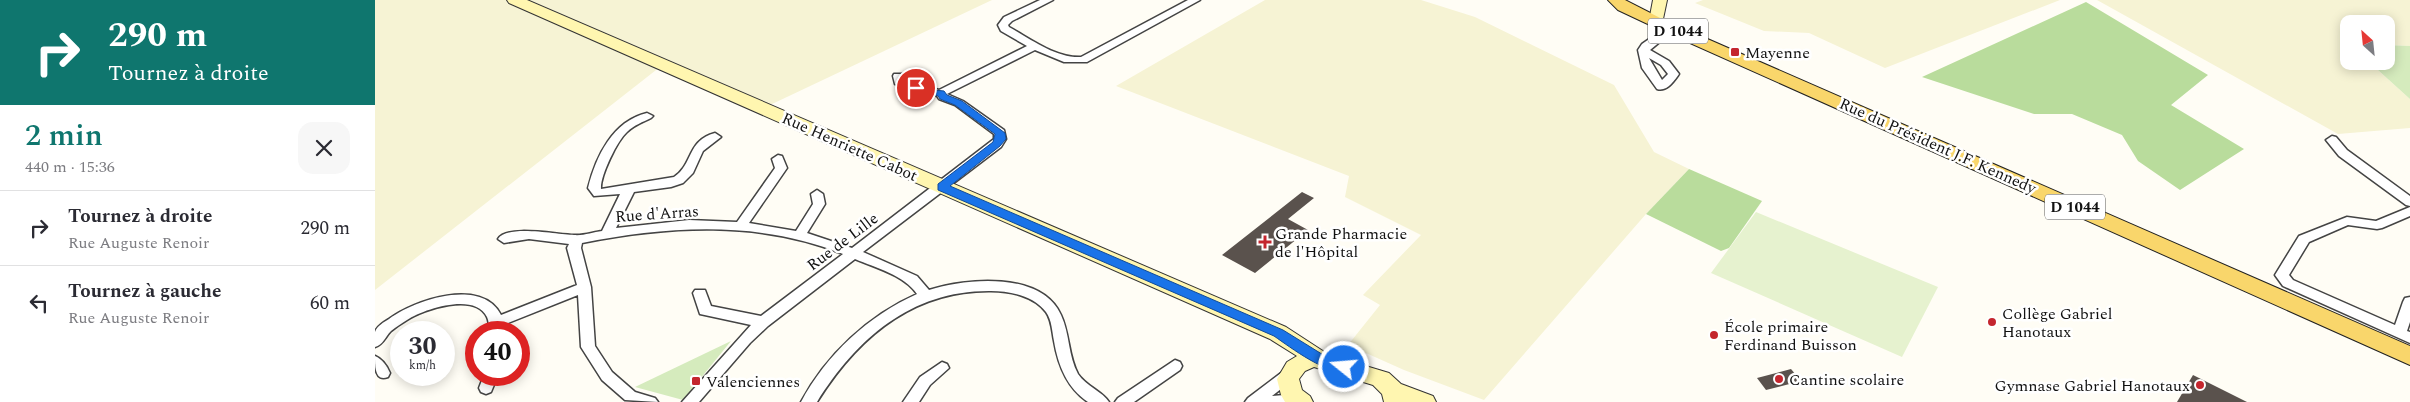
<!DOCTYPE html>
<html lang="fr">
<head>
<meta charset="utf-8">
<style>
	body { margin:0; font-family:Spectral,serif; background:#f7f7f7; color:#2b2b33; height:100vh; display:flex; flex-direction:column; font-size:19px; white-space:nowrap }
	* { box-sizing:border-box; margin:0 }
	p { font-size:16px; color:#7c7c81 }
	.icon { flex:none; width:28px; height:28px; fill:none; stroke:currentColor; stroke-width:2; stroke-linecap:round; stroke-linejoin:round }
	.map { position:relative; flex:1; overflow:hidden }
	.panel { display:flex; flex-direction:column; background:#fff; width:375px }
	.panel>* { flex:none }
	.banner { background:#0f766e; color:#fff; overflow:hidden }
	.needle { width:32px; rotate:333deg }
	.controls { position:absolute; left:1965px; top:15px; display:grid; gap:10px }
	.controls a { display:grid; place-items:center; width:55px; height:55px; border-radius:10px; background:#fff; box-shadow:0 2px 12px #0003; font-size:25px }
	.speed { position:absolute; left:15px; top:321px; display:flex; gap:10px; font-size:25px; font-weight:700; text-align:center }
	.speed>* { display:grid; place-content:center; width:65px; height:65px; border-radius:50%; background:#fff; box-shadow:0 2px 12px #0003; line-height:1 }
	.speed small { font-size:12px; font-weight:400 }
	.speed .limit { border:8px solid #d22; background:#fff; color:#111 }
	.pin { position:absolute; display:grid; place-items:center; width:42px; height:42px; color:#fff; margin:-21px; border:2px solid #fff; border-radius:50%; box-shadow:0 1px 5px #0007 }
	.me { position:absolute; width:55px; margin:-28px; rotate:287deg; stroke-linejoin:round; filter:drop-shadow(0 0 4px #0008) }
	.turn { display:flex; align-items:center; gap:18px; height:105px; padding:0 25px; font-size:22px }
	.turn .icon { width:65px; height:65px; stroke-width:2.5 }
	.turn b { display:block; font-size:35px; line-height:42px }
	.round { display:grid; place-items:center; flex:none; width:52px; height:52px; border-radius:15px; background:#f7f7f7 }
	.head { display:flex; align-items:center; justify-content:space-between; height:85px; padding:0 25px }
	h1 { font-size:30px; font-weight:600; line-height:38px; color:#0f766e }
	ul { padding:0; list-style:none }
	li { display:flex; align-items:center; gap:15px; height:75px; padding:0 25px; border-top:1px solid #e1e1e2 }
	li div { flex:1 }
	li b { display:block; font-size:19px }
	li em { font-style:normal }
	main { display:flex; flex:1; min-height:0 }
	.map>svg:first-child { display:block }
	.farmland { fill:#f6f3d4 }
	.green { fill:#d5ebbd }
	.forest { fill:#b9dc9c }
	.pitch { fill:#e6f2cf }
	.building { fill:#5a524d }
	.lines { fill:none; stroke-linecap:round; stroke-linejoin:round }
	.street-casing { stroke:#444; stroke-width:3 }
	.secondary-casing { stroke:#333; stroke-width:2 }
	.primary-casing { stroke:#222; stroke-width:2 }
	.street { fill:#fff; fill-rule:evenodd }
	.secondary { fill:#fff6b0; fill-rule:evenodd }
	.primary { fill:#f9d66b; fill-rule:evenodd }
	.route { fill:#1a73e8; stroke:#114b97 }
	.poi-dot { fill:#c4262e; stroke:#fff; stroke-width:2 }
	.labels { text-anchor:middle; stroke-width:5; stroke-linejoin:round; paint-order:stroke }
	.shield { fill:#fff; stroke:#585858; stroke-width:1 }
	.shield-label { font-size:15px; font-weight:bold; fill:#111 }
	.poi-label { font-size:16px; fill:#111; stroke:#fff; text-anchor:start }
	.street-label { font-size:16px; fill:#111; stroke:#fff }
</style>
</head>
<body>
<main>
<section class="panel">
<div class="banner">
<div class="turn"><svg class="icon" aria-label="right" viewBox="0 0 24 24"><path d="M7 20v-9h11M14 6l5 5-5 5"/></svg><div><b>290 m</b>Tournez à droite</div></div>
</div>
<div class="head"><div><h1>2 min</h1><p>440 m · 15:36</p></div><a class="round"><svg class="icon" aria-label="close" viewBox="0 0 24 24"><path d="M6 6l12 12M18 6L6 18"/></svg></a></div>
<ul>
<li><svg class="icon" aria-label="right" viewBox="0 0 24 24"><path d="M7 20v-9h11M14 6l5 5-5 5"/></svg><div><b>Tournez à droite</b><p>Rue Auguste Renoir</p></div><em>290 m</em></li>
<li><svg class="icon" aria-label="left" viewBox="0 0 24 24"><path d="M17 20v-9H6M10 6l-5 5 5 5"/></svg><div><b>Tournez à gauche</b><p>Rue Auguste Renoir</p></div><em>60 m</em></li>
</ul>
</section>
<div class="map">
<svg width="2035" height="402" viewBox="0 0 2035 402">
	<rect width="100%" height="100%" fill="#fffdf5"/>
	<g class="farmland">
		<polygon points="0,0 617,0 395,105 290,63 0,290"/>
		<polygon points="890,0 1046,0 1100,17 1239,85 1279,152 1314,169 1271,214 1109,400 1029,370 973,345 1005,305 988,295 1046,235 970,197 974,176 741,86"/>
		<polygon points="1328,0 1685,0 1510,68 1434,33 1389,31 1320,3"/>
		<polygon points="1722,0 2035,0 2035,46 2011,45 2011,24 1974,24 1974,61 1993,61 2035,99 2035,128 1963,134"/>
	</g>
	<g class="green">
		<polygon points="2011,45 2035,46 2035,99 1993,61 2011,61"/>
		<polygon points="356,341 308,400 260,387"/>
	</g>
	<g class="forest">
		<polygon points="1711,2 1833,75 1796,105 1869,149 1805,190 1763,161 1747,135 1697,114 1659,114 1547,77"/>
		<polygon points="1314,169 1387,201 1354,248 1346,251 1271,214"/>
	</g>
	<polygon class="pitch" points="1381,212 1563,287 1527,357 1336,273"/>
	<g class="building">
		<polygon points="927,192 939,198 913,219 933,230 880,273 847,255"/>
		<polygon points="1416,369 1426,381 1391,390 1382,378"/>
		<polygon points="1818,375 1872,402 1802,402"/>
	</g>
	<g class="lines">
		<defs>
			<g id="street">
				<path d="M665,0H678L637,21L633,25L634,27C656,39 680,58 706,57L813,0H825L712,62H689L660,50L572,94L588,101L629,130L631,139L626,147L488,252L542,276L554,290C591,278 666,271 686,315C695,334 693,356 703,374C711,386 728,392 734,402H713C692,388 683,365 679,341C677,332 677,320 671,312C659,296 635,291 616,291C537,290 482,338 442,402H426C451,355 494,315 542,294C529,275 501,268 480,259L393,326L375,343L324,402H307L376,325L325,314L318,293L320,290H330L336,306L386,316L468,254C384,220 293,226 207,243L206,248L216,287L220,346L237,372L260,392L280,398L283,402L250,400L227,380L206,347L203,295L128,325L129,332H115C114,328 114,321 112,317C100,292 49,309 32,320C27,323 21,327 16,331C10,337 8,345 0,347C0,343 0,336 0,332C2,326 9,322 14,319C39,300 107,277 126,315L202,285L192,248L194,244L154,239L129,243L123,239C132,224 183,235 199,235C208,236 218,232 227,231L245,194L219,196L213,188C221,156 238,121 272,113L278,116L276,118C268,122 259,125 252,132C242,141 225,176 226,189L299,177C318,165 312,140 340,133L346,137L328,151L318,173L308,183L296,187L259,192L241,228L314,220L362,222L400,168L397,159L403,155L407,156L412,168L374,223L421,231L438,204L436,194L442,190L448,194L450,204L432,233L477,248L619,139V134L580,105L564,99L562,96L520,84L518,76L519,74H527L529,80L564,90L652,46L626,31L623,25L629,17Z"/>
				<path d="M1300,21L1304,22V26L1275,50L1294,61L1304,74C1299,81 1292,92 1282,89L1267,68L1263,50L1267,44ZM1274,58L1286,65L1293,74L1287,80Z"/>
				<polygon points="1957,136 1961,137 1972,150 2035,196 2035,206 2031,205 1964,156 1951,140"/>
				<polygon points="2035,207 2035,216 2007,228 2002,229 1973,225 1934,242 1914,275 1918,280 2020,325 2028,302 2030,298 2035,297 2035,322 2032,331 2035,332 2035,343 1908,286 1900,275 1924,236 1972,217 2001,221"/>
				<path d="M0,356C7,359 12,366 15,373L13,377C0,382 0,367 0,356Z"/>
				<polygon points="800,360 805,362 807,366 805,370 759,402 740,402 743,398"/>
				<polygon points="567,362 572,364 574,368 555,385 544,402 528,402 545,377"/>
				<polygon points="915,368 920,370 922,374 920,378 897,396 922,394 927,396 929,402 870,402 873,398 910,370"/>
				<polygon points="109,375 123,375 116,392 111,394 106,392 104,388"/>
			</g>
			<g id="secondary">
				<polygon points="132,0 152,0 911,327 954,355 1014,373 1026,384 1058,396 1061,402 1009,402 1007,394 998,385 939,367 930,371 924,379 927,390 935,396 938,402 910,402 906,395 902,379 912,362 922,356 895,339 134,3"/>
				<polygon points="1278,0 1292,0 1288,19 1278,19 1275,16"/>
			</g>
			<polygon id="primary" points="1233,0 1250,0 1289,20 2035,346 2035,365 1277,26 1243,10"/>
		</defs>
		<use href="#street" class="street-casing"/>
		<use href="#secondary" class="secondary-casing"/>
		<use href="#primary" class="primary-casing"/>
		<use href="#street" class="street"/>
		<use href="#secondary" class="secondary"/>
		<use href="#primary" class="primary"/>
	</g>
	<path class="route" d="M541,85L559,90L569,91L572,95L587,101L630,133L631,139L625,146L575,186L908,330L950,356L974,363L976,367L974,371C954,377 915,347 899,336L563,190V184L618,142L620,134L580,105L565,99L563,96L537,90L536,88Z"/>
	<g class="poi-dot">
		<rect x="1355" y="47" width="10" height="10" rx="2.5"/>
		<path d="M887.5 234.5h5v5h5v5h-5v5h-5v-5h-5v-5h5z"/>
		<circle cx="1617" cy="322" r="5"/>
		<circle cx="1339" cy="335" r="5"/>
		<circle cx="1404" cy="379" r="5"/>
		<rect x="316" y="376" width="10" height="10" rx="2.5"/>
		<circle cx="1825" cy="385" r="5"/>
	</g>
	<g class="labels">
		<g class="shield">
			<rect x="1273" y="18.5" width="60" height="25" rx="4"/>
			<rect x="1670" y="194.5" width="60" height="25" rx="4"/>
		</g>
		<g class="shield-label">
			<text x="1303" y="36">D 1044</text>
			<text x="1700" y="212">D 1044</text>
		</g>
		<g class="poi-label">
			<text x="1370" y="58">Mayenne</text>
			<text x="900" y="239">Grande Pharmacie<tspan x="900" dy="18">de l'Hôpital</tspan></text>
			<text x="1627" y="319">Collège Gabriel<tspan x="1627" dy="18">Hanotaux</tspan></text>
			<text x="1349" y="332">École primaire<tspan x="1349" dy="18">Ferdinand Buisson</tspan></text>
			<text x="1414" y="385">Cantine scolaire</text>
			<text x="331" y="387">Valenciennes</text>
			<text x="1815" y="391" text-anchor="end">Gymnase Gabriel Hanotaux</text>
		</g>
		<g class="street-label">
			<text transform="translate(1563 145) rotate(24)" y="6">Rue du Président J.F. Kennedy</text>
			<text transform="translate(475 146) rotate(24)" y="6">Rue Henriette Cabot</text>
			<text transform="translate(282 213) rotate(-4)" y="6">Rue d'Arras</text>
			<text transform="translate(467 241) rotate(-37)" y="6">Rue de Lille</text>
		</g>
	</g>
</svg>
<div class="controls">
<a><svg class="needle" viewBox="-14 -14 28 28"><path d="M0-13l5 13h-10z" fill="#e53935"/><path d="M0 13l5-13h-10z" fill="#7c7c81"/></svg></a>
</div>
<div class="speed"><div>30<small>km/h</small></div><div class="limit">40</div></div>
<div class="pin" style="left:541px;top:88px;background:#d93025"><svg class="icon" aria-label="arrive" viewBox="0 0 24 24"><path d="M6 21V4h12l-3 4 3 4H6"/></svg></div>
<svg class="me" style="left:969px;top:367px" viewBox="-20 -20 40 40"><circle r="17" fill="#1a73e8" stroke="#fff" stroke-width="3"/><path d="M0-11L8 9 0 5-8 9z" fill="#fff"/></svg>
</div>
</main>
</body>
</html>
